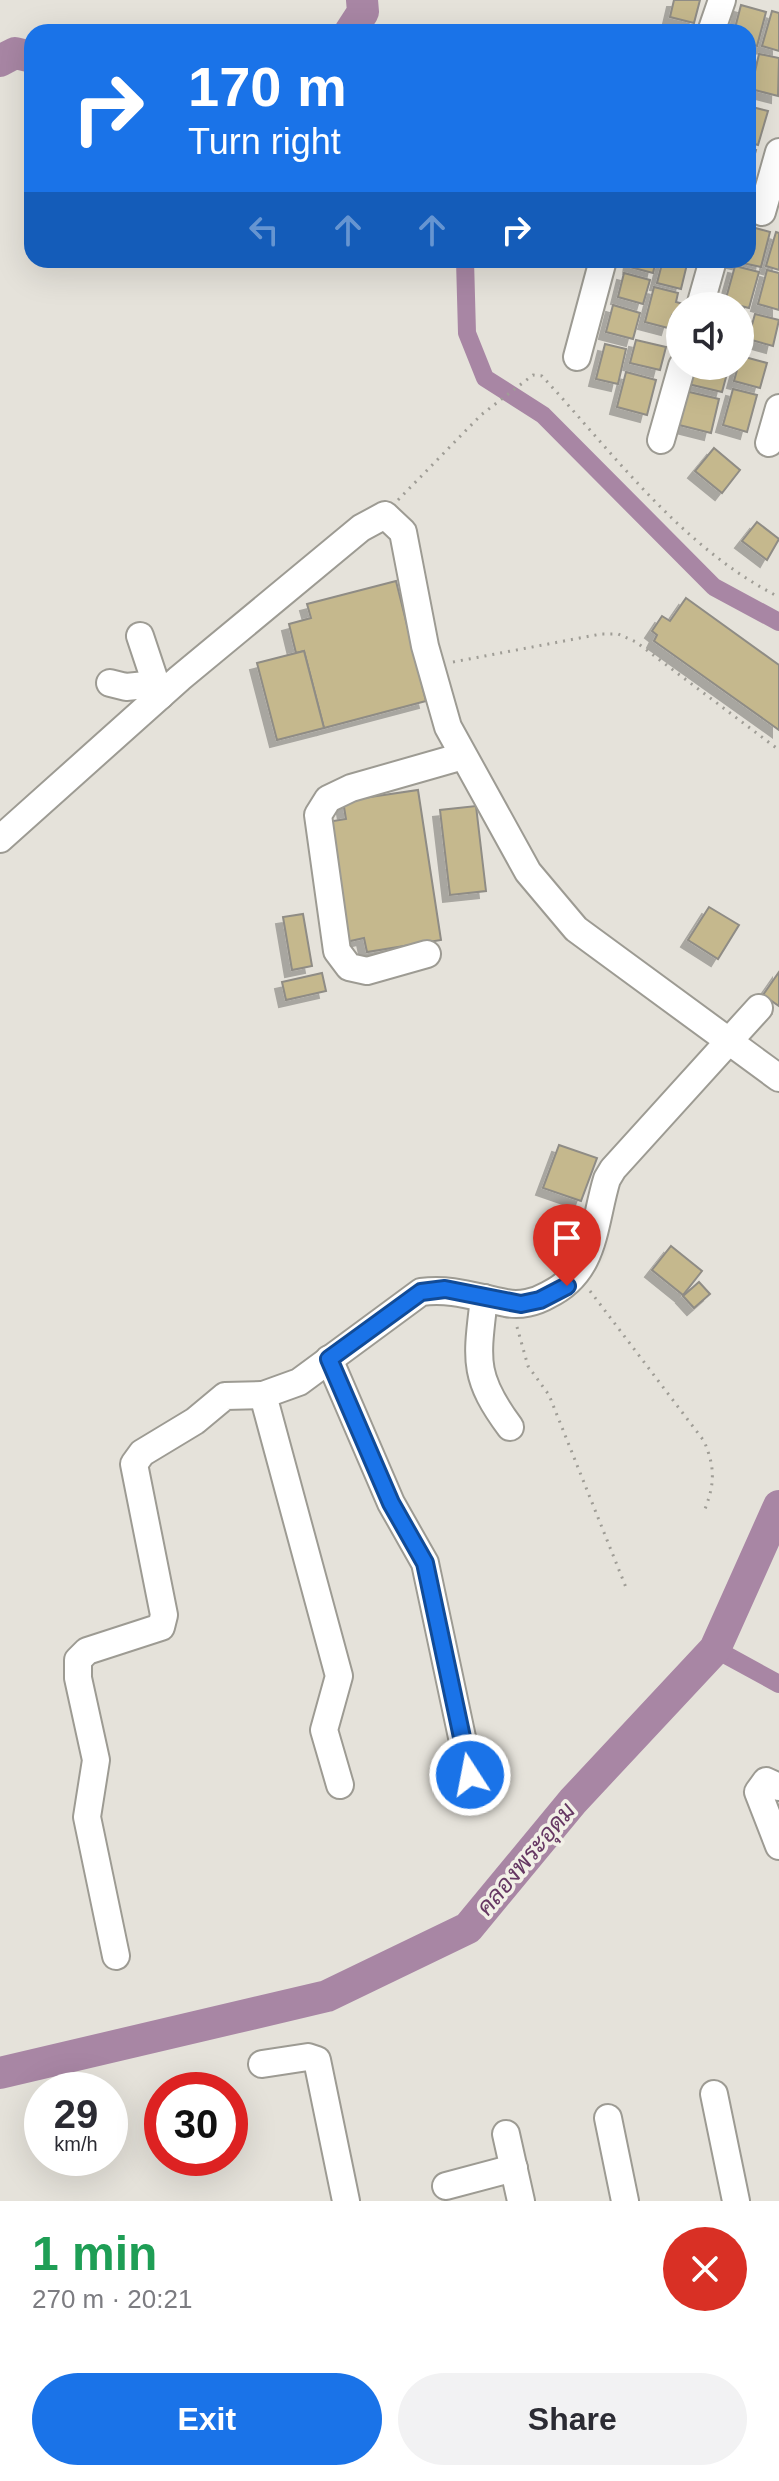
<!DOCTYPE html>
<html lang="en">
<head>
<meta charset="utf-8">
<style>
	body { margin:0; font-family:Arial,Sarabun,sans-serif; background:#f2f2f3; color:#2b2b33; height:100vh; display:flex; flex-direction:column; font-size:30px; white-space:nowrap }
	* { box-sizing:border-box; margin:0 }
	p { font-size:26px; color:#7c7c81 }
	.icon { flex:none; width:44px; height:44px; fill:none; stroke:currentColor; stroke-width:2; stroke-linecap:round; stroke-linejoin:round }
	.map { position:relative; height:2201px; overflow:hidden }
	.side { display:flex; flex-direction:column; background:#fff; flex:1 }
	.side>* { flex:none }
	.top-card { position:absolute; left:24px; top:24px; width:732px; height:244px; border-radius:24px; box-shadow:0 8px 32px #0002; background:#1a73e8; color:#fff; overflow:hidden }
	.tools { position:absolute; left:666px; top:292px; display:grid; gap:16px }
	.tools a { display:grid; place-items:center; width:88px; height:88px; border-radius:50%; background:#fff; box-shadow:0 8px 32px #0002; font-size:40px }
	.speed { position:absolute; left:24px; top:2072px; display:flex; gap:16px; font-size:40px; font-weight:700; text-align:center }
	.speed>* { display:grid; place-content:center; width:104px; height:104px; border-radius:50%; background:#fff; box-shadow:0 8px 32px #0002; line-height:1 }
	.speed small { font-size:20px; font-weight:400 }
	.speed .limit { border:12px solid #d22; background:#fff; color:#111 }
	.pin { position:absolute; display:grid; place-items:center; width:68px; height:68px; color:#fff; margin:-82px -34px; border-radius:50% 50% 50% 0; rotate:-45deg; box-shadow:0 0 8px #0007 }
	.pin .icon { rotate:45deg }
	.me { position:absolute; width:88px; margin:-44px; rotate:349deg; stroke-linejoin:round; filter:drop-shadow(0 0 6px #0008) }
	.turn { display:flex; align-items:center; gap:28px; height:168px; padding:0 32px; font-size:36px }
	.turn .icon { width:104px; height:104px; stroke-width:2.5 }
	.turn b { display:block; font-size:56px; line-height:68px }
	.lanes { display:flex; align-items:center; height:76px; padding:0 32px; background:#0003; justify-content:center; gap:40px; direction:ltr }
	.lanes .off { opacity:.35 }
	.round { display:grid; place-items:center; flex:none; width:84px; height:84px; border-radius:42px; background:#f2f2f3 }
	.head { display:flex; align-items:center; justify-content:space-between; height:136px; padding:0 32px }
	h1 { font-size:48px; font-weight:700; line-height:60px; color:#1e9e55 }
	.cta { display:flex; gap:16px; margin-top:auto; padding:16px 32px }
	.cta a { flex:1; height:92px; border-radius:48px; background:#1a73e8; color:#fff; font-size:32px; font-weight:700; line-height:92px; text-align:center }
	.cta a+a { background:#f2f2f3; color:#2b2b33 }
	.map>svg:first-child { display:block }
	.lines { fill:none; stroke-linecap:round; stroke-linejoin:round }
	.canal { stroke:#a886a4; stroke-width:18 }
	.river { stroke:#a886a4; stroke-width:32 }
	.building { fill:#c5b88d; stroke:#8f8c85; stroke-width:2; filter:url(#shadow) }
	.minor-casing { stroke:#9d9b93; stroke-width:30 }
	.path { stroke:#9f9d96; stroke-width:3; stroke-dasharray:2 6; stroke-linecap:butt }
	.minor { stroke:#fff; stroke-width:26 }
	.route-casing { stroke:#114b97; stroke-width:20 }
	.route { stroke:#1a73e8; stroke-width:14 }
	.labels { text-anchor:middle; stroke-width:7; stroke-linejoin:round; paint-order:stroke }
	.water-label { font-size:24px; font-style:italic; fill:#663863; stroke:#f2f0e7 }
</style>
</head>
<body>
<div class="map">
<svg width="779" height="2201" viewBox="0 0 779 2201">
	<defs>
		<filter id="shadow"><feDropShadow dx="-7" dy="7" stdDeviation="0" flood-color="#0004"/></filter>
	</defs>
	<rect width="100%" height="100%" fill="#e5e2da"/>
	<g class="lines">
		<g class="canal">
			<polyline points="465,260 467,333 485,378 543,415 714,587 779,622"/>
			<polyline points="715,1649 779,1684"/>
		</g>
		<g class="river">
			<polyline points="350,32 363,12 362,0"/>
			<polyline points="0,61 15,53 32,57"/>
			<polyline points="0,2073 327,1996 468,1928 573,1801 715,1649 779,1506"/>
		</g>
	</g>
	<g class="building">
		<polygon points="674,0 700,0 694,23 670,17"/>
		<polygon points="741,5 766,12 757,46 748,43 748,32 734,32"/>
		<polygon points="772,11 779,13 779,51 762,46"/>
		<polygon points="759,54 779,58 778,96 751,89"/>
		<polygon points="748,106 768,111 758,145 748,142"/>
		<polygon points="748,148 756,150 748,180"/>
		<polygon points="748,226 770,232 761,267 729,260 748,260"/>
		<polygon points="776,232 779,233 779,270 766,266"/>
		<polygon points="631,260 656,260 653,273 630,267"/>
		<polygon points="663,260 688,260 681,289 657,283"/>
		<polygon points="735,266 759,272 749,308 725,302"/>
		<polygon points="767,270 779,273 779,310 758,304"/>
		<polygon points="624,273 650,280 643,304 618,297"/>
		<polygon points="654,287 678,293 676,302 684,304 680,306 680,317 672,315 668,328 645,322"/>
		<polygon points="613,305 640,313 633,339 606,332"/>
		<polygon points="755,314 779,320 773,346 748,339"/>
		<polygon points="636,340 666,347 660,370 630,363"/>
		<polygon points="605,344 626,349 618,384 596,379"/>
		<polygon points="741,356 767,363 760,388 734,381"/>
		<polygon points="701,366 729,366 722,392 688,384 691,369 700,372"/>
		<polygon points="626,372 656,380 647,415 617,407"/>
		<polygon points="733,389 757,395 747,432 723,425"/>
		<polygon points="685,391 719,399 711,433 679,425"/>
		<polygon points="714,448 740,470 722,493 695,471"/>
		<polygon points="757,522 779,539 767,560 742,541"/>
		<polygon points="396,581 426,701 324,728 304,651 296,653 289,624 311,618 307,604"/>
		<polygon points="686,598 779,665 779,730 654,641 657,635 652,631 662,616 670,621"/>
		<polygon points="304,651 324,728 277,740 257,663"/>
		<polygon points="418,790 441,940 367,952 364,938 346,942 327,822 346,819 343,801"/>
		<polygon points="476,806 486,891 450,895 440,810"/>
		<polygon points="709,907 739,925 718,959 688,940"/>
		<polygon points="303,914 312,966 292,970 283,917"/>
		<polygon points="779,972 779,1006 763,995"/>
		<polygon points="322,973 326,991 286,1000 282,982"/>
		<polygon points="559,1145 597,1158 581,1201 543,1188"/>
		<polygon points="671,1246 702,1271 683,1295 652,1270"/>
		<polygon points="699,1282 710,1294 694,1308 683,1296"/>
	</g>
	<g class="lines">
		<defs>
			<g id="minor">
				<polyline points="711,32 722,0"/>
				<polyline points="762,212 779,152"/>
				<polyline points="700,306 713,260"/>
				<polyline points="577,357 603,260"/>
				<polyline points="661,440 682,366"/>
				<polyline points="769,443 779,408"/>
				<polyline points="140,636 160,696"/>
				<polyline points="110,683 126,687 156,684"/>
				<polyline points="0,839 180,678 361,528 385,515 403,532 425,646 448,727 528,872 576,929 779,1078"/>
				<polyline points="427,954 367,971 349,967 337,951 318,815 328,799 351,788 463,756"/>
				<path d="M484,1298C477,1359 472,1376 510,1427"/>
				<polyline points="329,1359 391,1503 425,1563 470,1775"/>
				<path d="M340,1785L324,1730L339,1676L263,1395L299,1382L421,1292C453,1288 474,1297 506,1303C520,1306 536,1302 548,1295C596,1272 593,1225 607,1179L613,1169L759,1008"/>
				<polyline points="779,1787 766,1781 758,1792 779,1846"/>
				<polyline points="116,1956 87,1817 96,1760 78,1678 78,1660 87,1651 161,1627 164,1615 134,1464 142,1453 195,1421 225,1396 263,1395"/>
				<polyline points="262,2064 308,2057 317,2060 346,2201"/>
				<polyline points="714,2094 736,2201"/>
				<polyline points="608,2118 625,2201"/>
				<polyline points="506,2134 521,2201"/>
				<polyline points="446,2186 514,2168"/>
			</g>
		</defs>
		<use href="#minor" class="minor-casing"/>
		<g class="path">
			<path d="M398,500L481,415L533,375L542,376C614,454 682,548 779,597"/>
			<polyline points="453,662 601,634 618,634 636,642 779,750"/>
			<path d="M590,1291L704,1441C715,1467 715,1483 705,1509"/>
			<polyline points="517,1327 528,1366 549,1395 627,1590"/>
		</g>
		<use href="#minor" class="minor"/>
	</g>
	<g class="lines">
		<defs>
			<polyline id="route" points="470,1775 425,1563 391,1503 329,1359 421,1292 445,1289 521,1304 540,1300 567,1286"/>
		</defs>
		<use href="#route" class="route-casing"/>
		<use href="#route" class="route"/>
	</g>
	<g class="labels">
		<g class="water-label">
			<text transform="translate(526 1859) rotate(-50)" y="8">คลองพระอุดม</text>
		</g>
	</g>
</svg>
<div class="tools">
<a><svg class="icon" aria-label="sound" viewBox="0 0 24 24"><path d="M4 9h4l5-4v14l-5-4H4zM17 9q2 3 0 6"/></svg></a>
</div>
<div class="speed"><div>29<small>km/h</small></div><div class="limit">30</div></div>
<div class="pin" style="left:567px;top:1286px;background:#d93025"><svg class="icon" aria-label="arrive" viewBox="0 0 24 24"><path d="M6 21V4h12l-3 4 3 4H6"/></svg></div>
<svg class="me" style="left:470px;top:1775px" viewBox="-20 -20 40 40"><circle r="17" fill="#1a73e8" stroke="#fff" stroke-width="3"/><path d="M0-11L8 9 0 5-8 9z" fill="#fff"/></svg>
<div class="top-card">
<div class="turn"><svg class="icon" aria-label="right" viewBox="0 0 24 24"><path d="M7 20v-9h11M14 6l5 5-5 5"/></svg><div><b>170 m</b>Turn right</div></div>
<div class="lanes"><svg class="icon off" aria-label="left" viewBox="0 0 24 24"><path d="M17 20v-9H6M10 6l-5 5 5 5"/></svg><svg class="icon off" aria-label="ahead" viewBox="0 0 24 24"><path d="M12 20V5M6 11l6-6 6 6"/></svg><svg class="icon off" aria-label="ahead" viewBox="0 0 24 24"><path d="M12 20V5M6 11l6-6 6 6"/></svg><svg class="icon" aria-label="right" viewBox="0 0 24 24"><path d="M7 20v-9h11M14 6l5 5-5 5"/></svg></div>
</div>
</div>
<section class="side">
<div class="head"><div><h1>1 min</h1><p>270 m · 20:21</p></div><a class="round" style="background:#d93025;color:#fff"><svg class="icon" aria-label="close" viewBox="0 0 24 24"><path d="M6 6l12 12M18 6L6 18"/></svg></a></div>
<div class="cta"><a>Exit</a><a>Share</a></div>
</section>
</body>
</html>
